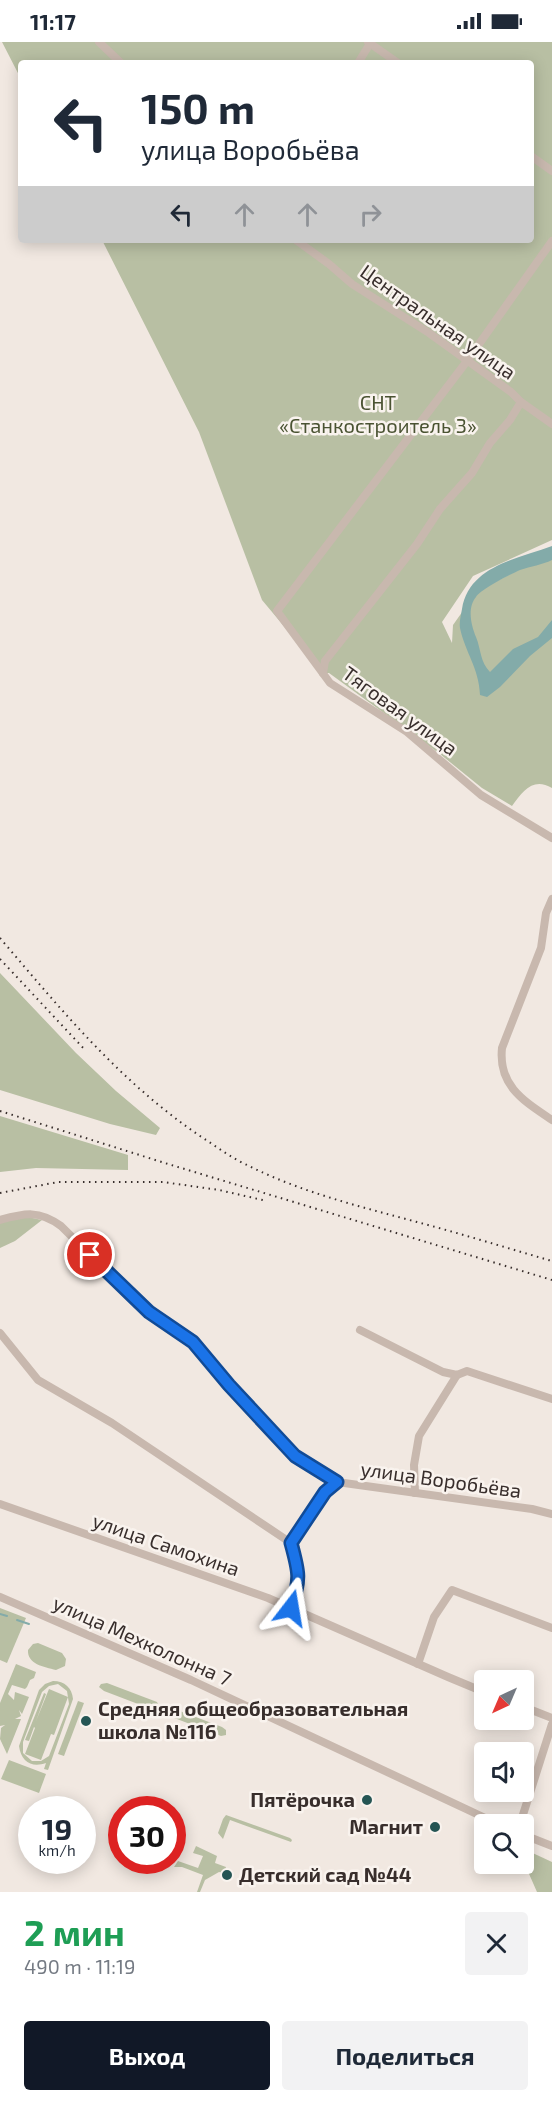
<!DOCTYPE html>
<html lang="ru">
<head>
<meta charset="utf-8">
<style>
	body { margin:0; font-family:"Exo 2",sans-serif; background:#f2f2f3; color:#1f2937; height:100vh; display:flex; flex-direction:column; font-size:22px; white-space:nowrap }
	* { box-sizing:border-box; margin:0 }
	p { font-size:20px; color:#747a83 }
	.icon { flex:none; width:33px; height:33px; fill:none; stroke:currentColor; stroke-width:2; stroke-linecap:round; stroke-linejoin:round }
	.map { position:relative; height:1850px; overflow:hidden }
	.sheet { display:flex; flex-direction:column; background:#fff; flex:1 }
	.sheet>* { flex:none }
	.top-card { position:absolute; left:18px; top:18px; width:516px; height:183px; border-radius:6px; box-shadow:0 3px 15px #0003; background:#fff; color:#1f2937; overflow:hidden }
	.needle { width:39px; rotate:224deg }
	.tools { position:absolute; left:474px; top:1628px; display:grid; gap:12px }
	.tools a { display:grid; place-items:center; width:60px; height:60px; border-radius:6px; background:#fff; box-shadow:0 3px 15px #0003; font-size:30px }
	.speed { position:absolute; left:18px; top:1754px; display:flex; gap:12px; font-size:30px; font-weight:700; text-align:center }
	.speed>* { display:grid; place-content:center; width:78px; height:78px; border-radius:50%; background:#fff; box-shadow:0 3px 15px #0003; line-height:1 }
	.speed small { font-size:15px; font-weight:400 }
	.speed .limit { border:9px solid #d22; background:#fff; color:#111 }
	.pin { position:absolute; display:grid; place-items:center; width:51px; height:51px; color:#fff; margin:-26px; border:3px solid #fff; border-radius:50%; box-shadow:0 2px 6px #0007 }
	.me { position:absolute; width:66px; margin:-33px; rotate:14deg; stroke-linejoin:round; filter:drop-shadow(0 0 4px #0008) }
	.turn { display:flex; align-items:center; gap:21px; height:126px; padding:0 24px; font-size:27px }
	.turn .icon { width:78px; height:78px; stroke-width:2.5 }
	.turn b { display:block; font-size:42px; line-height:51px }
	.lanes { display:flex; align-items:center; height:57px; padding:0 24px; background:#0003; justify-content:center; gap:30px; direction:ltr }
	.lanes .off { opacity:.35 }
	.round { display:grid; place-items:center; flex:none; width:63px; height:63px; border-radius:6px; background:#f2f2f3 }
	.summary { display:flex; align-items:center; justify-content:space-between; height:102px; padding:0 24px }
	h1 { font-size:36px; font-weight:700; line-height:45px; color:#1e9e55 }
	.cta { display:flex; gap:12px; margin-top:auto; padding:12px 24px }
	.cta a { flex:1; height:69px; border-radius:6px; background:#111827; color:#fff; font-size:24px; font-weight:700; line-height:69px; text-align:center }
	.cta a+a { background:#f2f2f3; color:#1f2937 }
	.status { display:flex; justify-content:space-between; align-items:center; height:42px; padding:0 30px; background:#fff; direction:ltr }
	.status svg { height:16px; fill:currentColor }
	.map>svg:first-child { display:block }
	.green { fill:#b8bfa3; fill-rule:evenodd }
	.water { fill:#83aba9 }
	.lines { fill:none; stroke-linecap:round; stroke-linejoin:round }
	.stream { stroke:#83aba9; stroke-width:2 }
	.minor { stroke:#c8b8ae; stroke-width:8 }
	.rail { stroke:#382e2c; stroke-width:2; stroke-dasharray:1.5 4.5; stroke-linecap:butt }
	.route-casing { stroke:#114b97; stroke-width:15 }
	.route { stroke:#1a73e8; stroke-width:10 }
	.poi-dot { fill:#255554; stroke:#f9f3ee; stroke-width:2 }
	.labels { text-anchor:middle; stroke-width:5; stroke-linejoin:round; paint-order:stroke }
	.street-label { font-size:20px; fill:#382e2c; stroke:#f9f3ee }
	.park-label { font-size:20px; fill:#4a5332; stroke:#f9f3ee }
	.poi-label { font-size:20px; font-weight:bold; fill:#382e2c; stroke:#f9f3ee; text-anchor:start }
</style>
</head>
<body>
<div class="status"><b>11:17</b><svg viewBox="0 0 49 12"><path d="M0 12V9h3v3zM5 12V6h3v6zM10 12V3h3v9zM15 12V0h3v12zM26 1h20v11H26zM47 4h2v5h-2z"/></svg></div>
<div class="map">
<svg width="552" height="1850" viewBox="0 0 552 1850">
	<rect width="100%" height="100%" fill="#f1e8e1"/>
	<g class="green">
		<path d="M2,0H552V498L473,534L442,580L452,601L453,583L477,549L552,511V746C533,735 523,749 512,764L482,746L440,712L329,631H323L262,558L199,390L102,198H531V21H21V37Z"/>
		<polygon points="0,931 76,1011 116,1049 160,1086 156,1093 110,1082 0,1048"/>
		<polygon points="0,1074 128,1113 128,1128 36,1126 0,1130"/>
		<polygon points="23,1174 42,1178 15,1199 0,1206 0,1177"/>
		<polygon points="0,1566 26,1576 7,1621 0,1618"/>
		<path d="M38,1601L62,1611L66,1617L65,1624L56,1628C44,1625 27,1622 28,1608L33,1602Z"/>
		<polygon points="16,1622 36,1630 34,1636 30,1638 27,1645 25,1647 12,1643 8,1652 14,1658 15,1650 29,1655 22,1672 19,1668 21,1674 15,1677 21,1677 7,1712 0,1697 1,1686 5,1683 0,1684 0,1661"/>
		<path d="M53,1639C65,1639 72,1646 73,1657L48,1728L44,1727L46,1721C32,1726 21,1720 19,1704L39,1648L45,1642ZM58,1642L67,1649L69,1662L49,1714L41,1719H32L23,1711V1700L42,1650L49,1644Z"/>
		<polygon points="107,1641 157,1660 160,1667 159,1670 104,1649 99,1645 101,1642"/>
		<polygon points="49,1647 68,1655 54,1693 51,1692 41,1718 25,1712 35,1686 34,1685 29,1699 25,1698 44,1651 46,1652 36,1679"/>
		<polygon points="78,1659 84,1661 64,1714 58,1712"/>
		<polygon points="172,1666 222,1685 226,1688 226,1693 221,1694 164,1672 165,1669 169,1669"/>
		<polygon points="9,1718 46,1732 39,1751 1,1737"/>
		<polygon points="226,1773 290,1796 292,1798 291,1800 230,1778 223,1797 218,1791 223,1777"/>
		<polygon points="196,1804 217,1814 215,1821 226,1825 224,1831 219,1830 205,1838 200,1850 197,1850 203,1833 182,1825 174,1825 178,1819 198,1826 203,1814 193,1811"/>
		<polygon points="524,1807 552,1820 552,1850 537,1850 526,1825 522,1821 524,1821"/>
	</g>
	<path class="water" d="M552,504V518C542,523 531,524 520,528C511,532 481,547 476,555C467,566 471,583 476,595C481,607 480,620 490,630L513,607L538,595L552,578V596L530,614L500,645L487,655L480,653C479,626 465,610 460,586C459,580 461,573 462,567C469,524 517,517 552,504Z"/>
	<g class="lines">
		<g class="stream">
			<polyline points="0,1572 7,1574"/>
			<polyline points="17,1578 29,1582"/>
		</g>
		<g class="minor">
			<polyline points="99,0 121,21"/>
			<polyline points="368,0 398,21"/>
			<polyline points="358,21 371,0"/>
			<polyline points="531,114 552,129"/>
			<polyline points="296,198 329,222 352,242 429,291 511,350 521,360 510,378 490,401 472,431 440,467 417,502 325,619 323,631"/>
			<polyline points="552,199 467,319 277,569 330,641 407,690 481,753 552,796"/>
			<polyline points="521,360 552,382"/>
			<path d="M552,857L546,871L541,906L502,1006C498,1044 524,1059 552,1078"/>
			<path d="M0,1178C25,1171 39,1168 61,1184L149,1271L193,1300L229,1343L295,1414L337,1440L532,1467L552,1472"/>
			<polyline points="360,1288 443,1330 457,1333 467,1329 552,1357"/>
			<path d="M0,1291L38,1338L112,1381L291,1501C299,1530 301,1538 291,1566"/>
			<polyline points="415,1451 414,1423 419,1394 457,1333"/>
			<polyline points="0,1462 268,1556 448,1635 484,1650"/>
			<polyline points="291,1501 325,1450 337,1440"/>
			<polyline points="0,1555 191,1638 498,1782"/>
			<polyline points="418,1622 434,1575 452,1548 552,1586"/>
			<polyline points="524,1665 552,1676"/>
			<polyline points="520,1782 552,1682"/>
			<polyline points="524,1793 552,1804"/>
		</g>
		<g class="rail">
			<path d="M0,896C63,970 121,1041 203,1096C217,1105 230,1115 245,1122C300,1150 358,1164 417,1180C462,1192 507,1206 552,1219"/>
			<polyline points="0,917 86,1009"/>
			<polyline points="0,1069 168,1122 552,1238"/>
			<polyline points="0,1151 58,1140 163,1140 219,1148 267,1159"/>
		</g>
	</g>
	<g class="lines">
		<defs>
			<path id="route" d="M90,1213L149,1270L193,1300L229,1343L295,1414L337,1440L325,1450L291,1501C299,1530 301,1537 291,1566"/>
		</defs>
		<use href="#route" class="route-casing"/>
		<use href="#route" class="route"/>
	</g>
	<g class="poi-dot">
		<circle cx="86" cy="1679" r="6"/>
		<circle cx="367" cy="1758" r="6"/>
		<circle cx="435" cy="1785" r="6"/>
		<circle cx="227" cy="1833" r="6"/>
	</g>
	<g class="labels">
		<g class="street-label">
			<text transform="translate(438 280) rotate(35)" y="7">Центральная улица</text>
			<text transform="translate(400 669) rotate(36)" y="7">Тяговая улица</text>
			<text transform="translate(441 1438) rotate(8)" y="7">улица Воробьёва</text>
			<text transform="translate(166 1503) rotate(19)" y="7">улица Самохина</text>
			<text transform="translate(142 1599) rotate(24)" y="7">улица Мехколонна 7</text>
		</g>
		<g class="park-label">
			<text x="378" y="368">СНТ<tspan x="378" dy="23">«Станкостроитель 3»</tspan></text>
		</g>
		<g class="poi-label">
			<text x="98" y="1674">Средняя общеобразовательная<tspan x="98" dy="23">школа №116</tspan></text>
			<text x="355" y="1765" text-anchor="end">Пятёрочка</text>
			<text x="423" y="1792" text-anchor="end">Магнит</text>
			<text x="239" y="1840">Детский сад №44</text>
		</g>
	</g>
</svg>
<div class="tools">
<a><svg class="needle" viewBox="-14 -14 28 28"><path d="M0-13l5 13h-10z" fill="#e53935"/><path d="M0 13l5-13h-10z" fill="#747a83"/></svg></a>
<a><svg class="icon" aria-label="sound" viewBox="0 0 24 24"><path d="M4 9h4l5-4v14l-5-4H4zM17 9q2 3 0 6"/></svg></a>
<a><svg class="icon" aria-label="search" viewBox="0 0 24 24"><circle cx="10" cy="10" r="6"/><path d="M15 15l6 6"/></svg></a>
</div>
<div class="speed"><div>19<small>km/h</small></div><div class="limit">30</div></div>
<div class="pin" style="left:90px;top:1213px;background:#d93025"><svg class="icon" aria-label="arrive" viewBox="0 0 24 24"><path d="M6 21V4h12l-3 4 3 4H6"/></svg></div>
<svg class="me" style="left:291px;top:1566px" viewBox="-20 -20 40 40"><path d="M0-17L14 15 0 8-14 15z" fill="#1a73e8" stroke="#fff" stroke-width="4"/></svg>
<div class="top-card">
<div class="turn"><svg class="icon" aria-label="left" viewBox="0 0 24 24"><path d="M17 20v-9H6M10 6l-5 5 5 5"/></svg><div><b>150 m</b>улица Воробьёва</div></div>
<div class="lanes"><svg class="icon" aria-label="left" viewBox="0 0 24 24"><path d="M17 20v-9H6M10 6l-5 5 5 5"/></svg><svg class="icon off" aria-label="ahead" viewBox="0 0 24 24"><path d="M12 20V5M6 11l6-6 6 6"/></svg><svg class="icon off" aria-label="ahead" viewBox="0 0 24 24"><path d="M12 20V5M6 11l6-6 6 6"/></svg><svg class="icon off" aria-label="right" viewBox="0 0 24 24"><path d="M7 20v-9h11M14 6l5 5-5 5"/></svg></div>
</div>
</div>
<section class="sheet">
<div class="summary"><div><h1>2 мин</h1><p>490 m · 11:19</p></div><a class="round"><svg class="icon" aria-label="close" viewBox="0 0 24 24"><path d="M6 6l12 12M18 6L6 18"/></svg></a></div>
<div class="cta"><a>Выход</a><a>Поделиться</a></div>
</section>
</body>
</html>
